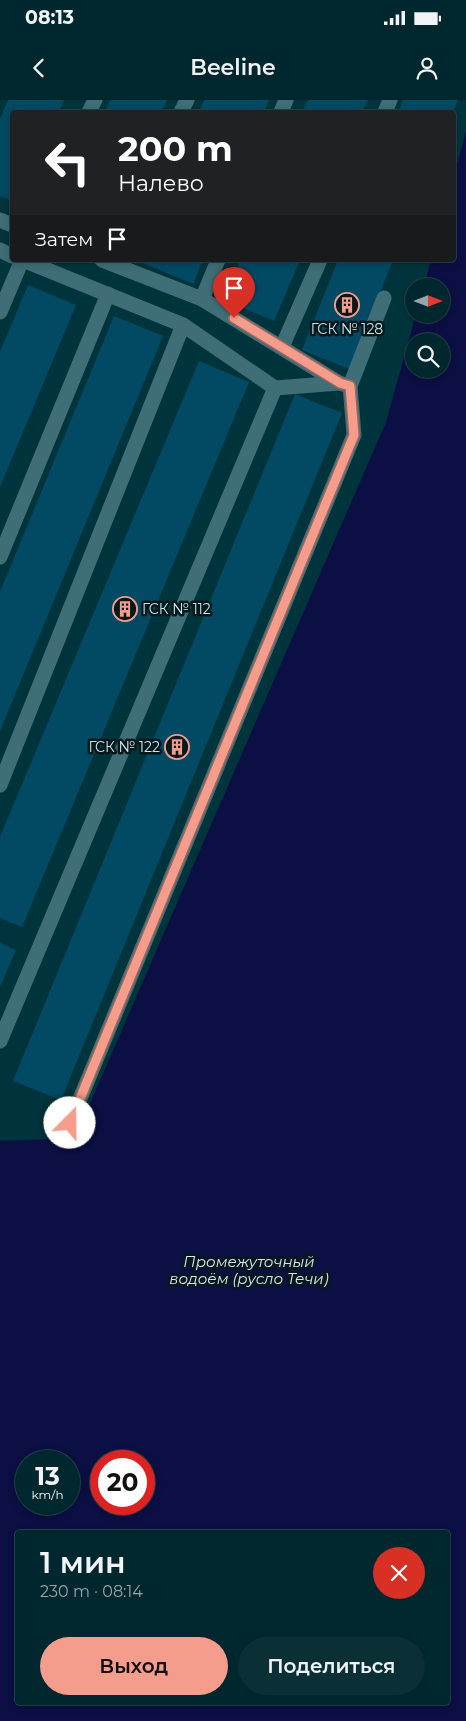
<!DOCTYPE html>
<html lang="ru">
<head>
<meta charset="utf-8">
<style>
	body { margin:0; font-family:Montserrat,sans-serif; background:#0a2f35; color:#f1f3f6; height:100vh; display:flex; flex-direction:column; font-size:19px; white-space:nowrap }
	* { box-sizing:border-box; margin:0 }
	p { font-size:16px; color:#95a5aa }
	.icon { flex:none; width:28px; height:28px; fill:none; stroke:currentColor; stroke-width:2; stroke-linecap:round; stroke-linejoin:round }
	.map { position:relative; flex:1; overflow:hidden }
	.side { position:absolute; left:15px; top:1430px; width:435px; height:175px; display:flex; flex-direction:column; background:#00272d; border-radius:5px; box-shadow:0 2px 8px #0003,0 0 0 1px #224449 }
	.side>* { flex:none }
	.top-card { position:absolute; left:10px; top:10px; width:446px; height:152px; border-radius:5px; box-shadow:0 2px 8px #0003,0 0 0 1px #224449; background:#202124; color:#fff; overflow:hidden }
	.needle { width:32px; rotate:90deg }
	.buttons { position:absolute; left:405px; top:178px; display:grid; gap:10px }
	.buttons a { display:grid; place-items:center; width:45px; height:45px; border-radius:50%; background:#00272d; box-shadow:0 2px 8px #0003,0 0 0 1px #224449; font-size:25px }
	.speed { position:absolute; left:15px; top:1350px; display:flex; gap:10px; font-size:25px; font-weight:700; text-align:center }
	.speed>* { display:grid; place-content:center; width:65px; height:65px; border-radius:50%; background:#00272d; box-shadow:0 2px 8px #0003,0 0 0 1px #224449; line-height:1 }
	.speed small { font-size:12px; font-weight:400 }
	.speed .limit { border:8px solid #d22; background:#fff; color:#111 }
	.pin { position:absolute; display:grid; place-items:center; width:42px; height:42px; color:#fff; margin:-51px -21px; border-radius:50% 50% 50% 0; rotate:-45deg; box-shadow:0 0 5px #0007 }
	.pin .icon { rotate:45deg }
	.me { position:absolute; width:55px; margin:-28px; rotate:22deg; stroke-linejoin:round; filter:drop-shadow(0 0 4px #0008) }
	.turn { display:flex; align-items:center; gap:18px; height:105px; padding:0 25px; font-size:22px }
	.turn .icon { width:65px; height:65px; stroke-width:2.5 }
	.turn b { display:block; font-size:35px; line-height:42px }
	.then { display:flex; align-items:center; height:48px; padding:0 25px; background:#0003; gap:10px; font-size:19px }
	.round { display:grid; place-items:center; flex:none; width:52px; height:52px; border-radius:26px; background:#0a2f35 }
	.overview { display:flex; align-items:center; justify-content:space-between; height:85px; padding:0 25px }
	h1 { font-size:30px; font-weight:600; line-height:38px }
	.cta { display:flex; gap:10px; margin-top:auto; padding:10px 25px }
	.cta a { flex:1; height:58px; border-radius:30px; background:#f49d8d; color:#111; font-size:20px; font-weight:600; line-height:58px; text-align:center }
	.cta a+a { background:#0a2f35; color:#f1f3f6 }
	.status { display:flex; justify-content:space-between; align-items:center; height:35px; padding:0 25px; background:#00272d; direction:ltr }
	.status svg { height:14px; fill:currentColor }
	header { display:flex; justify-content:space-between; align-items:center; height:65px; padding:0 25px; background:#00272d; font-size:22px; font-weight:600 }
	.map>svg:first-child { display:block }
	.water { fill:#0b0f43; fill-rule:evenodd }
	.building { fill:#024a64 }
	.lines { fill:none; stroke-linecap:round; stroke-linejoin:round }
	.service { stroke:#3f6e76; stroke-width:15 }
	.route-casing { stroke:#9f665c; stroke-width:12 }
	.route { stroke:#f49d8d; stroke-width:9 }
	.labels { text-anchor:middle; stroke-width:5; stroke-linejoin:round; paint-order:stroke }
	.poi-label { font-size:14px; fill:#cde5ea; stroke:#05191c }
	.water-label { font-size:15px; font-style:italic; fill:#dde3f4; stroke:#05191c }
</style>
</head>
<body>
<div class="status"><b>08:13</b><svg viewBox="0 0 49 12"><path d="M0 12V9h3v3zM5 12V6h3v6zM10 12V3h3v9zM15 12V0h3v12zM26 1h20v11H26zM47 4h2v5h-2z"/></svg></div>
<header><svg class="icon" aria-label="back" viewBox="0 0 24 24"><path d="M15 5l-7 7 7 7"/></svg>Beeline<svg class="icon" aria-label="person" viewBox="0 0 24 24"><circle cx="12" cy="8" r="4"/><path d="M4 21q1-7 8-7t8 7"/></svg></header>
<div class="map">
<svg width="466" height="1621" viewBox="0 0 466 1621">
	<rect width="100%" height="100%" fill="#00343c"/>
	<path class="water" d="M466,31V1621H0V1041L75,1038L386,322L416,214H441V186H424L431,160H454V76ZM414,241H441V269H414ZM26,1361H69V1404H26ZM101,1361H144V1404H101ZM18,1432H448V1602H18Z"/>
	<g class="building">
		<polygon points="8,0 64,0 59,12 12,12 12,101 0,96 0,19"/>
		<polygon points="110,0 167,0 161,12 105,12"/>
		<polygon points="204,0 269,0 264,12 199,12"/>
		<polygon points="308,0 368,0 362,12 302,12"/>
		<polygon points="403,0 458,0 453,12 398,12"/>
		<polygon points="136,160 203,160 193,184"/>
		<polygon points="240,160 300,160 274,221 224,200"/>
		<polygon points="338,160 393,160 349,269 302,250"/>
		<polygon points="28,185 76,205 0,387 0,252"/>
		<polygon points="114,216 163,236 0,631 0,492"/>
		<polygon points="199,261 249,282 22,827 0,818 0,737"/>
		<polygon points="295,294 342,313 61,1000 13,981"/>
		<polygon points="0,843 16,850 0,887"/>
	</g>
	<g class="lines">
		<g class="service">
			<polyline points="89,12 95,0"/>
			<polyline points="181,12 187,0"/>
			<polyline points="281,12 286,0"/>
			<polyline points="385,12 390,0"/>
			<polyline points="0,120 12,125"/>
			<polyline points="0,150 12,156"/>
			<polyline points="23,160 183,225 275,288 339,283"/>
			<polyline points="102,160 202,199 339,283 350,286 384,198"/>
			<polyline points="202,199 218,160"/>
			<polyline points="0,212 22,160"/>
			<polyline points="282,247 320,160"/>
			<polyline points="0,457 108,194"/>
			<polyline points="0,685 183,225"/>
			<polyline points="0,941 275,288"/>
			<polyline points="70,1023 354,335 350,286"/>
		</g>
	</g>
	<g class="lines">
		<defs>
			<polyline id="route" points="70,1023 354,335 350,286 340,283 234,218"/>
		</defs>
		<use href="#route" class="route-casing"/>
		<use href="#route" class="route"/>
	</g>
	<defs>
		<symbol id="building-ring" viewBox="-11 -11 22 22"><circle r="9.5" fill="#05191c" stroke="#f49d8d" stroke-width="1.5"/><path d="M-4-6H4V6H1V3H-1V6H-4ZM-2.5-4.3h1.7v1.8h-1.7ZM.8-4.3h1.7v1.8H.8ZM-2.5-1h1.7V.8h-1.7ZM.8-1h1.7V.8H.8Z" fill="#f49d8d"/></symbol>
	</defs>
	<g fill-rule="evenodd">
		<use href="#building-ring" x="333" y="191" width="28" height="28"/>
		<use href="#building-ring" x="111" y="495" width="28" height="28"/>
		<use href="#building-ring" x="163" y="633" width="28" height="28"/>
	</g>
	<g class="labels">
		<g class="poi-label">
			<text x="347" y="234">ГСК № 128</text>
			<text x="142" y="514" text-anchor="start">ГСК № 112</text>
			<text x="160" y="652" text-anchor="end">ГСК № 122</text>
		</g>
		<g class="water-label">
			<text x="249" y="1167">Промежуточный<tspan x="249" dy="17">водоём (русло Течи)</tspan></text>
		</g>
	</g>
</svg>
<div class="buttons">
<a><svg class="needle" viewBox="-14 -14 28 28"><path d="M0-13l5 13h-10z" fill="#e53935"/><path d="M0 13l5-13h-10z" fill="#95a5aa"/></svg></a>
<a><svg class="icon" aria-label="search" viewBox="0 0 24 24"><circle cx="10" cy="10" r="6"/><path d="M15 15l6 6"/></svg></a>
</div>
<div class="speed"><div>13<small>km/h</small></div><div class="limit">20</div></div>
<div class="pin" style="left:234px;top:218px;background:#d93025"><svg class="icon" aria-label="arrive" viewBox="0 0 24 24"><path d="M6 21V4h12l-3 4 3 4H6"/></svg></div>
<svg class="me" style="left:70px;top:1023px" viewBox="-20 -20 40 40"><circle r="19" fill="#fff"/><path d="M0-13L10 11 0 6-10 11z" fill="#f49d8d"/></svg>
<div class="top-card">
<div class="turn"><svg class="icon" aria-label="left" viewBox="0 0 24 24"><path d="M17 20v-9H6M10 6l-5 5 5 5"/></svg><div><b>200 m</b>Налево</div></div>
<div class="then">Затем<svg class="icon" aria-label="arrive" viewBox="0 0 24 24"><path d="M6 21V4h12l-3 4 3 4H6"/></svg></div>
</div>
<section class="side">
<div class="overview"><div><h1>1 мин</h1><p>230 m · 08:14</p></div><a class="round" style="background:#d93025;color:#fff"><svg class="icon" aria-label="close" viewBox="0 0 24 24"><path d="M6 6l12 12M18 6L6 18"/></svg></a></div>
<div class="cta"><a>Выход</a><a>Поделиться</a></div>
</section>
</div>
</body>
</html>
